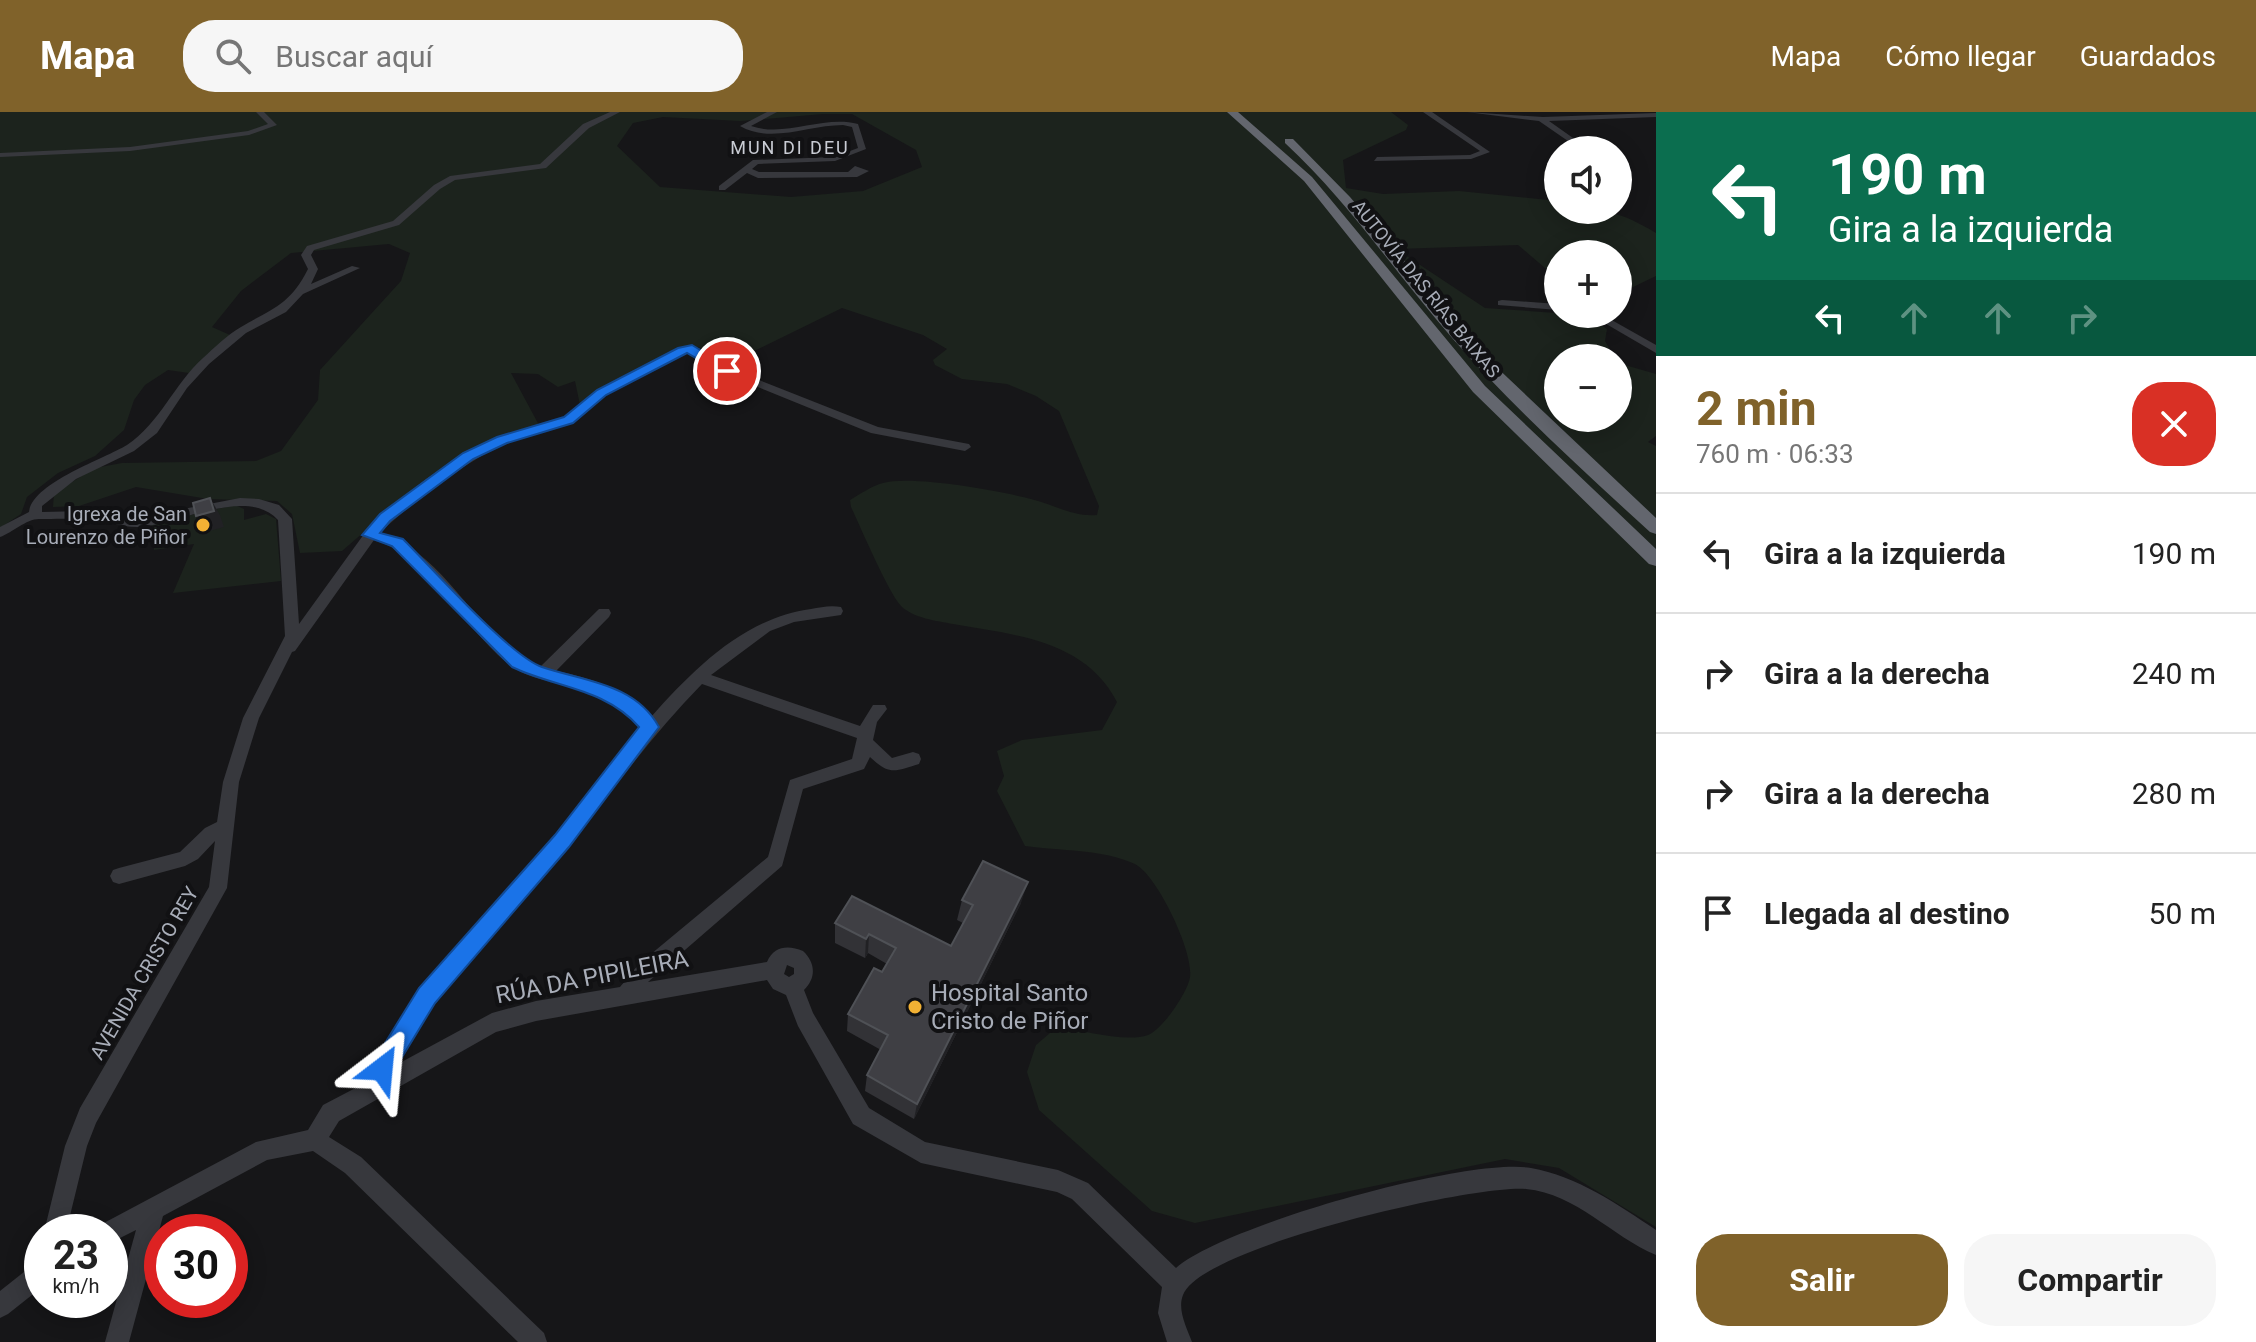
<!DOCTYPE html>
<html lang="es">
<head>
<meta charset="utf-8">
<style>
	body { margin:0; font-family:Roboto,sans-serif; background:#f6f6f6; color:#222; height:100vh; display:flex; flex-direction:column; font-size:30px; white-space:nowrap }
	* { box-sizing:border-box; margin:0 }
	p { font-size:26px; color:#767676 }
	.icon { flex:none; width:44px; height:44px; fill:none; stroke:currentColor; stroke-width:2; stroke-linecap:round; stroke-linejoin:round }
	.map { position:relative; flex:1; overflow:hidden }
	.panel { display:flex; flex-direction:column; background:#fff; width:600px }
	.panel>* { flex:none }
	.banner { background:#0b6e4f; color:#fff; overflow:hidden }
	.fabs { position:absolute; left:1544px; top:24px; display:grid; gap:16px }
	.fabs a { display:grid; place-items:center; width:88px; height:88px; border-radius:50%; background:#fff; box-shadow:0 4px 20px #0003; font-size:40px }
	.speed { position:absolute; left:24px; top:1102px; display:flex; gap:16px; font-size:40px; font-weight:700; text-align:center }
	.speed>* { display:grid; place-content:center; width:104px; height:104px; border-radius:50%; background:#fff; box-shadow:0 4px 20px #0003; line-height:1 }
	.speed small { font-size:20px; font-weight:400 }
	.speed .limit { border:12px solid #d22; background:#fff; color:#111 }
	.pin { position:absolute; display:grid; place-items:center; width:68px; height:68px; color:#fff; margin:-34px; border:4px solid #fff; border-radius:50%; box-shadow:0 2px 8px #0007 }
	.me { position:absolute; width:88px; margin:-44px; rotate:29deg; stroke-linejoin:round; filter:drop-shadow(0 0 6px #0008) }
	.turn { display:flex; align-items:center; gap:28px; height:168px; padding:0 40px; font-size:36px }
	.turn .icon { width:104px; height:104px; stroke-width:2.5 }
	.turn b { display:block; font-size:56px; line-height:68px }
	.lanes { display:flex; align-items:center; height:76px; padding:0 40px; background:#0003; justify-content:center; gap:40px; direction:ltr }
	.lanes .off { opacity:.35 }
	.round { display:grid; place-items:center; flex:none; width:84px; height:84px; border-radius:32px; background:#f6f6f6 }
	.overview { display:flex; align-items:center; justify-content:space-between; height:136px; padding:0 40px }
	h1 { font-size:48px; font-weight:700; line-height:60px; color:#80622a }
	.primary-button { display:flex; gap:16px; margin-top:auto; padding:16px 40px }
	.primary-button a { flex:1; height:92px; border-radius:32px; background:#80622a; color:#fff; font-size:32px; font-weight:700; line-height:92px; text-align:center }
	.primary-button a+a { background:#f6f6f6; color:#222 }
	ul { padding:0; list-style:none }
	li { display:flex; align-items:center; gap:24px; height:120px; padding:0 40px; border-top:2px solid #e0e0e0 }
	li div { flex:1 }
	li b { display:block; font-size:30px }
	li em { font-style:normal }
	header { display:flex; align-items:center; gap:48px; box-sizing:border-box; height:112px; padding:0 40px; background:#80622a; color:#fff }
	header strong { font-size:38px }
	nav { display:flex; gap:44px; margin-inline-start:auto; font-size:28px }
	.search { width:560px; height:72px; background:#f6f6f6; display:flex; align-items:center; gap:20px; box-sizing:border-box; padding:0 28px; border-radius:32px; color:#767676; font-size:30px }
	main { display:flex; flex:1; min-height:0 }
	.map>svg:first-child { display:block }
	.green { fill:#1c231d; fill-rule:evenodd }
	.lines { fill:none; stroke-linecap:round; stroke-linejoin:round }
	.minor { fill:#37383d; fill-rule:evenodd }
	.highway { fill:#63666e; fill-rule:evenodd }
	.wall { fill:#323236 }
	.shaded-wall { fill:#212124 }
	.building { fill:#3f3f44; stroke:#4f5156; stroke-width:2 }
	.route { fill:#1a73e8; stroke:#114b97; stroke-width:2 }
	.poi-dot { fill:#f2b134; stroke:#111113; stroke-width:3 }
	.labels { text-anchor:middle; stroke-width:8; stroke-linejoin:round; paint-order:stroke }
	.far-neighbourhood-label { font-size:18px; letter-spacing:2px; fill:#c9ccd4; stroke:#111113 }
	.far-street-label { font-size:18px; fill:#a8adb8; stroke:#111113 }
	.poi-label { font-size:20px; fill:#a8adb8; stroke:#111113; text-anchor:end }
	.street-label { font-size:20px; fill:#a8adb8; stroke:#111113 }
	.near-street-label { font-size:24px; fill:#a8adb8; stroke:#111113 }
	.near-poi-label { font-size:24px; fill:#a8adb8; stroke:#111113; text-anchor:start }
</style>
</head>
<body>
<header>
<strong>Mapa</strong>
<div class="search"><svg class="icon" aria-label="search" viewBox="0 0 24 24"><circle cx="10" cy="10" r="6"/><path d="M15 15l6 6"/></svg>Buscar aquí</div>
<nav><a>Mapa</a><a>Cómo llegar</a><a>Guardados</a></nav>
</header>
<main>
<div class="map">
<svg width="1656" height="1230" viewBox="0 0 1656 1230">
	<rect width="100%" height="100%" fill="#161618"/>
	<g class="green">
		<path d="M0,0H1391L1408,13L1406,18L1343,48L1346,76L1383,82L1459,79L1558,89V98C1604,98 1616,97 1656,121V164L1631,176L1618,175V142H1558V167L1518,133L1396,137L1485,196L1586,203L1607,217L1605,229L1615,246H1558V306H1618V251L1656,262V324L1648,330L1656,334V1115L1559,1056L1505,1047L1195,1111L1152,1099L1039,998L1027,960L1036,933L1057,915C1083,918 1125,931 1148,923C1162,918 1188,880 1190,865C1194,840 1157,763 1135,752C1103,737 1059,739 1025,734L997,679L1004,664L997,639L1022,628L1102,618L1117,590C1085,528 1016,523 953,512C937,509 913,506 901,494C888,480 861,416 851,395L850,388C860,382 872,374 883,371C913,363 1000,379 1031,387C1055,393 1073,405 1097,403L1099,394L1059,299L1036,284L1007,272L962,267L935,253L933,248L947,237L923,223L842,196L750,241L683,234L580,293L575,269L558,275L538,262L511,261L540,315L500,326L372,413L342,439L300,441L292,402L277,389L208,387L136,375L79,394L53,395L54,381L95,356L122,351L256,349L281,339L318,288L320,258L401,169L410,141L389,132L291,141L241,179L212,215L230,223L189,261L168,258L145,273L134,288L124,318L95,344L58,361L27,385L21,402L0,416ZM823,2H852L916,38L922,55L863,79L791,85L660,75L617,34L633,11L663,5L740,9Z"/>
		<polygon points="235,393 244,397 244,408 266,402 276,407 281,469 173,481 194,432 154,438 152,412"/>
	</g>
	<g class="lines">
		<g class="minor">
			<polygon points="256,0 264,0 277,13 249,23 130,39 0,45 0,41 130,35 248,19 268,12"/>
			<path d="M610,0H620L589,16L546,56L455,68L440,77L399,113L314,138L311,143L318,157L311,172L352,154L360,156L303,182L286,200L246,221L209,252L187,276L157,321L134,339L76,367L42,394V400L86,399L137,406L240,386L259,387L279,393L292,407L299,512L372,411L426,367L488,329L565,306L597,278L683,235L699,236L731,257L878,315L969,332L971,335L965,339L871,321L723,261L689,240L605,282L573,310L496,335L434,373L379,421C448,440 480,533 540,555L599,497H609L611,501L609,505L556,559C592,566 625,577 651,605C694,557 744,506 811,497C821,495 831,493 841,495L843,499L841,503L794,510L770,519L711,563L860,614L873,593H885L887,597L877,610L873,628L892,646L913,640L919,642L921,647L919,652C894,660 889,663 870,645L864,657L803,677L782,754L648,870L767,850C774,834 788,833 803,839C816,851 816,866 804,878L813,901L869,996L925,1030L1058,1058L1088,1071L1176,1156C1225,1113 1467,1045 1531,1056C1577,1064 1617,1092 1656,1118V1143C1611,1124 1577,1082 1526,1077C1475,1072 1200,1135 1183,1183C1177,1198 1187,1216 1192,1230H1167L1158,1201L1162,1175L1072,1087L1057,1080L921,1051L853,1012L798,914L786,883L773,877L767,868L536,909L496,920L339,1009L329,1025L361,1045L544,1221L547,1230H518L345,1061L313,1039L267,1048L163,1104L129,1230H105L136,1118L110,1131V1120H99L102,1112L256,1030L308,1018L323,993L365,971L385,933L428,870L555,725L642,616C626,597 604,582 581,575C557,569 530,569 510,553C467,520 427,443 374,428L295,539L292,540L259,606L239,670L227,776L96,1011L87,1034L66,1120H44L65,1034L80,996L209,775L215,729L198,747L185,754L119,772L113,770L110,764L113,758L119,756L180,740L205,716L217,710L223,670L243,606L285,524L278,408C246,373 177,414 137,415C120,415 104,409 88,408C72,406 54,407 39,407C26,407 12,421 0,425V415L29,400C32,371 104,347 127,333C160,311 174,272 203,246C214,236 227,223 241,215C273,196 290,193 308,157L301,143L307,134L393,109L434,73L450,64L540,52L583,12ZM702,572L857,626L852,647L790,668L768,745L639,852L620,875L536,889L492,901L396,953C434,881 495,823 546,760C599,698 645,630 702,572ZM787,853L794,856V862L789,865L784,862Z"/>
			<path d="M767,0H777L751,14C786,26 822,3 858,12L866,37L835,49L758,52L752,57L759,60H848L855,54L869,59L857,65L758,66L747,61L725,78H719V74L753,48L834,45L858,36L852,15L843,13C809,13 771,32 740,14Z"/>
			<polygon points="1423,0 1432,0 1490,40 1471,47 1374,49 1377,45 1470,43 1480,39"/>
			<polygon points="1467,0 1543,5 1656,1 1656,5 1549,9 1590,38 1581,38 1539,9"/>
			<polygon points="1502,188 1558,192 1558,198 1498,193 1498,189"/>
			<polygon points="1589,202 1601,202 1656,233 1656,241"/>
			<polygon points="42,1148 42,1175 8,1202 0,1206 0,1179 34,1152"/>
		</g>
		<g class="highway">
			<polygon points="1227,0 1238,0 1312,65 1485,274 1656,437 1656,454 1649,452 1473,280 1304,69"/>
			<path d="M1285,27H1293L1350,85L1490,249L1656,406V422L1650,420C1582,358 1514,296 1453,227C1396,162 1349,90 1285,31Z"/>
		</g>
	</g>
	<polygon class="wall" points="962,788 1021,791 914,1007 865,979 867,963 881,938 847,919 848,902 882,860 887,852 868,841 865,846 835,831 835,811 951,834 963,811 957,808"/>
	<g class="shaded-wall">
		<polygon points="210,386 220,403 224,415 206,420 196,404"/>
		<polygon points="1028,770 1021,791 914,1007 917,992"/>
		<polygon points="869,822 868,841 865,846 866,827"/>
	</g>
	<g class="building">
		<polygon points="210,386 214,399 196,404 193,391"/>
		<polygon points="983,749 1028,770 917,992 867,963 888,923 848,902 874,856 882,860 896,836 869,822 866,827 835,811 852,784 951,834 973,793 962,788"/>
	</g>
	<path class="route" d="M692,233L732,257V262H723L687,241L606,283L573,311L507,331L473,347L390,409L380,421L403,427C432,456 510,544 542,555C583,569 635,571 659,615L569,735L435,891L390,965L382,969L374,965L370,957L374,949L419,876L555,723L639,615C605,576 556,576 512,555L392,434L362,423L380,402L463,341L497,325L564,305L597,278L678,236Z"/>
	<g class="poi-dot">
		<circle cx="203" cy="413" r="8"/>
		<circle cx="915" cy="895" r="8"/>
	</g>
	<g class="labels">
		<g class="far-neighbourhood-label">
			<text x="790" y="42">MUN DI DEU</text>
		</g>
		<g class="far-street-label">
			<text transform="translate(1426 177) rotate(51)" y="6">AUTOVÍA DAS RÍAS BAIXAS</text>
		</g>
		<g class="poi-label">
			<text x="187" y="409">Igrexa de San<tspan x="187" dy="23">Lourenzo de Piñor</tspan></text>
		</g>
		<g class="street-label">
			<text transform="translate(144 861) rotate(-60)" y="7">AVENIDA CRISTO REY</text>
		</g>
		<g class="near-street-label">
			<text transform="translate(592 865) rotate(-11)" y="8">RÚA DA PIPILEIRA</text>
		</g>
		<g class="near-poi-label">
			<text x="931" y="889">Hospital Santo<tspan x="931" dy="28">Cristo de Piñor</tspan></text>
		</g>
	</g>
</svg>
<div class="fabs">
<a><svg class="icon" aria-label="sound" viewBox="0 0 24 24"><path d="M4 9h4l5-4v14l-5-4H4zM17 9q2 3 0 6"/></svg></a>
<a>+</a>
<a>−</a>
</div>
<div class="speed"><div>23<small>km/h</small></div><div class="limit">30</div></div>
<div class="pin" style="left:727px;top:259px;background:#d93025"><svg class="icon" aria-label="arrive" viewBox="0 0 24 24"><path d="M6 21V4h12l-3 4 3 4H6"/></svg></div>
<svg class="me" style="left:382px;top:957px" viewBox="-20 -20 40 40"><path d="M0-17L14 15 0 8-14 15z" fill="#1a73e8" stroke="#fff" stroke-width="4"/></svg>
</div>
<section class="panel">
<div class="banner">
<div class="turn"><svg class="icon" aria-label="left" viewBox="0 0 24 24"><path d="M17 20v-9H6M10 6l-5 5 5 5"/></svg><div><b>190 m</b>Gira a la izquierda</div></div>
<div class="lanes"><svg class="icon" aria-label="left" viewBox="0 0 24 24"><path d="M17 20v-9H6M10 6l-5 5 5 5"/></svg><svg class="icon off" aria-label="ahead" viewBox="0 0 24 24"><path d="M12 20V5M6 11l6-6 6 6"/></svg><svg class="icon off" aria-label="ahead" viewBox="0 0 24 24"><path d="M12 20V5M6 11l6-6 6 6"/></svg><svg class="icon off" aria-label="right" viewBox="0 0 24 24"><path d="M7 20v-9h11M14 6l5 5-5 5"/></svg></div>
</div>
<div class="overview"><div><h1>2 min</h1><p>760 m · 06:33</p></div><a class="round" style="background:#d93025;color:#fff"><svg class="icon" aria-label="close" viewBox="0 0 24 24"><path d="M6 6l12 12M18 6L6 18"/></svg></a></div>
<ul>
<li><svg class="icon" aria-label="left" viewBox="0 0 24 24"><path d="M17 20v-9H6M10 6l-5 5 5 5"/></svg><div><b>Gira a la izquierda</b></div><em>190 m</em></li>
<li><svg class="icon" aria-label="right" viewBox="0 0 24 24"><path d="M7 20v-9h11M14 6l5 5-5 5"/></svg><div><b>Gira a la derecha</b></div><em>240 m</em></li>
<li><svg class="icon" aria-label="right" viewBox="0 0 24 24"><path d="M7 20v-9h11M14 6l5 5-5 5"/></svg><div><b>Gira a la derecha</b></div><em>280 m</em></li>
<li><svg class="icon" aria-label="arrive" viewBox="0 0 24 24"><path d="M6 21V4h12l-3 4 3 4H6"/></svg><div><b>Llegada al destino</b></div><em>50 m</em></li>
</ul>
<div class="primary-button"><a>Salir</a><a>Compartir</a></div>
</section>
</main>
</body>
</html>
